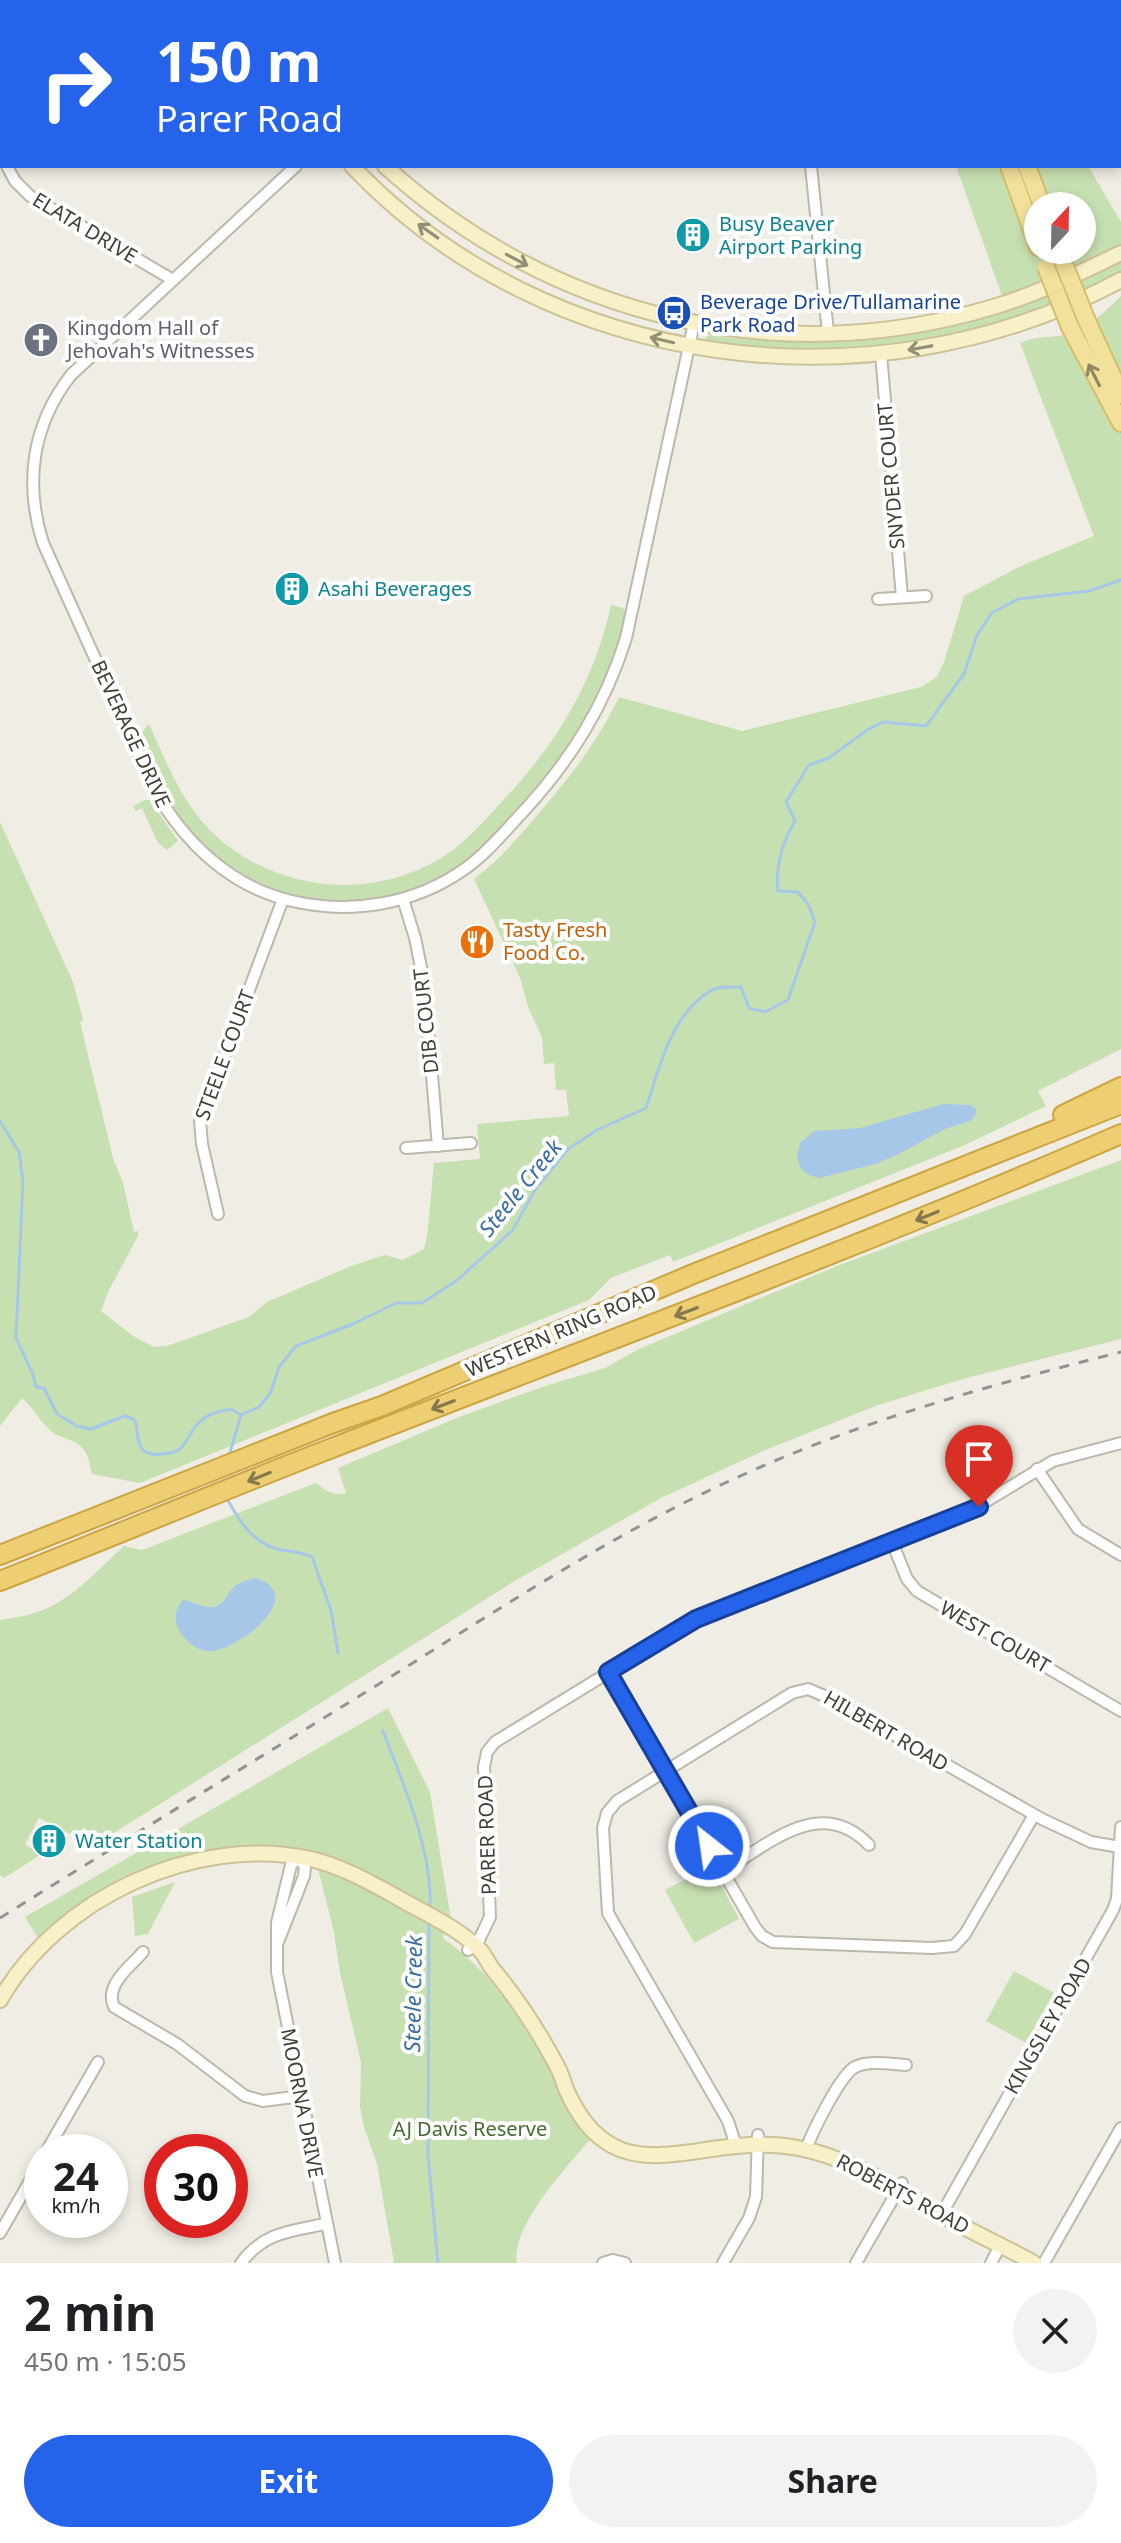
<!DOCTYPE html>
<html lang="en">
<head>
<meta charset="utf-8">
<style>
	body { margin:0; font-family:"Noto Sans",sans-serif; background:#f2f2f2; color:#202124; height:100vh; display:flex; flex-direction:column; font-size:30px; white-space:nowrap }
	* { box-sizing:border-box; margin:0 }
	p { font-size:26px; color:#757577 }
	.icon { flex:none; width:44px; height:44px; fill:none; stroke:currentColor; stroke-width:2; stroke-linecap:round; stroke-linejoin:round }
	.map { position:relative; height:2263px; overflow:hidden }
	.sheet { display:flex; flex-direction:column; background:#fff; flex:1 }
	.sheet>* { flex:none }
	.top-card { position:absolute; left:0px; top:0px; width:1122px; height:168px; box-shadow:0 4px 12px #0003; background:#2563eb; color:#fff; overflow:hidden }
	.needle { width:52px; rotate:22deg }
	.controls { position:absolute; left:1024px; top:192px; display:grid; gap:16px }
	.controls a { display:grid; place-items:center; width:72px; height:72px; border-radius:50%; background:#fff; box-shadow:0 4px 12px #0003; font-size:40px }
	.speed { position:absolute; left:24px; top:2134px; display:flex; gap:16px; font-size:40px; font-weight:700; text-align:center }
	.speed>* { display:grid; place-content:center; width:104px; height:104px; border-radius:50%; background:#fff; box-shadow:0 4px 12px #0003; line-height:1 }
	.speed small { font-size:20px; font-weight:400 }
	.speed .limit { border:12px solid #d22; background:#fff; color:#111 }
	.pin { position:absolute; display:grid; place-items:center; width:68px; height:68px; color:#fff; margin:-82px -34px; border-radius:50% 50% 50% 0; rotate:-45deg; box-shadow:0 0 8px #0007 }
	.pin .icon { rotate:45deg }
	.me { position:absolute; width:88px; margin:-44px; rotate:330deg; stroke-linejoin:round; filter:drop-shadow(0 0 6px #0008) }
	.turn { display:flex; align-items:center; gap:28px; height:168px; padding:0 24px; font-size:36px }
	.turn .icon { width:104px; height:104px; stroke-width:2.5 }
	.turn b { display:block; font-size:56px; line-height:68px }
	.round { display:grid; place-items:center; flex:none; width:84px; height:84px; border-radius:42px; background:#f2f2f2 }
	.head { display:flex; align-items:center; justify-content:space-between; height:136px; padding:0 24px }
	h1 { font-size:48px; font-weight:700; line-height:60px }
	.primary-button { display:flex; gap:16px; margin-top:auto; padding:16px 24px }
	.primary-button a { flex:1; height:92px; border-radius:48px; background:#2563eb; color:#fff; font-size:32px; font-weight:700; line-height:92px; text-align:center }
	.primary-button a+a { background:#f2f2f2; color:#202124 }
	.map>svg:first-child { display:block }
	.green { fill:#c7e0b1; fill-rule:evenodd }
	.water { fill:#a6c7e7 }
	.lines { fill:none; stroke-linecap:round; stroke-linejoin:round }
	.stream { stroke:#a6c7e7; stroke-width:3 }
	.street-casing { stroke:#bdb8ab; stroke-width:14 }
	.secondary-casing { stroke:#cbc298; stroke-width:18 }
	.primary-casing { stroke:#d5be6d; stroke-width:20 }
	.highway-casing { stroke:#cba443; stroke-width:22 }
	.street { stroke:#fff; stroke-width:10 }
	.secondary { stroke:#f8f0c6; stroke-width:14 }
	.primary { stroke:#f2e19b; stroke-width:16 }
	.highway { stroke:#edce72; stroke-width:18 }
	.rail { stroke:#939393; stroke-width:3; stroke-dasharray:10 10; stroke-linecap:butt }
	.primary-bridge-casing { stroke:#d5be6d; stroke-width:20; stroke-linecap:butt }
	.primary-bridge { stroke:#f2e19b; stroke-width:16 }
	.oneway { stroke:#938e76 }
	.oneway2 { stroke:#918763 }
	.oneway3 { stroke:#86784d }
	.route-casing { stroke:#184099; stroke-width:20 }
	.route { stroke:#2563eb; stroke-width:14 }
	.labels { text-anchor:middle; stroke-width:8; stroke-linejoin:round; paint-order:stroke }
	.culture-label { font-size:20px; fill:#0d838f; stroke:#fff; text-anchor:start }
	.street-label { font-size:20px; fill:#413e35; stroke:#fff }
	.transit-label { font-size:20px; fill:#164399; stroke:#fff; text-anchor:start }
	.worship-label { font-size:20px; fill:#5b616d; stroke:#fff; text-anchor:start }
	.food-label { font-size:20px; fill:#c56008; stroke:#fff; text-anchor:start }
	.park-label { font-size:20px; fill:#416c2f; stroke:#fff }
	.water-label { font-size:22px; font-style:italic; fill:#3b6da0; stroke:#fff }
</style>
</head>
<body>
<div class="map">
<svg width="1121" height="2263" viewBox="0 0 1121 2263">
	<rect width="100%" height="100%" fill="#f0ede4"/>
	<g class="green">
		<path d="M956,166H1088L1121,222V253L1005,304ZM1038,206H1082V250H1038Z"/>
		<polygon points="1121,258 1121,274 1054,306 935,341 792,353 706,342 705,339 709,335 747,340 916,330"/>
		<path d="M1121,296V1049L1038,1091L1046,1106L965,1145L673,1262L670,1255L611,1278L589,1300L140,1483L92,1474C90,1467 89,1456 84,1450C76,1438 61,1440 51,1431C40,1422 33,1407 22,1398L0,1426V822L73,982L83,1020L80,1022L113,1158L123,1183L134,1232L138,1231V1236L109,1290L101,1311L133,1336L154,1347L167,1346L249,1317L267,1302L351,1266L385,1255L403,1260L424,1249L427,1237L434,1163L480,1159L477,1124L569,1116L566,1090H556L554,1063L544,1064L542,1037L528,1007L521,980L474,879C501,858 517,839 539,813C570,777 598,741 619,697L742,731L921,687L937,677L944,662L964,596L1021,566L1094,536L1020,343C1035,336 1048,338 1064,335C1086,330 1105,312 1121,296Z"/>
		<path d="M611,605L623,608L626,612C609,687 572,749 519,806C506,820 493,836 478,850C431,892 365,910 303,897C254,887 213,860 182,821C162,796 151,765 138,736L149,724C166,761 180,799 209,829C232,853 264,871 297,879C351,893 413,882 458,846C476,831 492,812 509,794C559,739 595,679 611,605Z"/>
		<polygon points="145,800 150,800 178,841 167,850 158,843 142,808 136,811 133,806"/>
		<path d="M1121,1160V1339L963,1379L878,1405L763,1451L661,1498L513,1582L90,1848L85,1827L74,1836L39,1818L25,1844L40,1855L4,1878L0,1875V1620C17,1617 34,1615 50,1607C78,1593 101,1567 124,1546L142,1550L316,1483C326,1491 333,1496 346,1493L338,1468L459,1417L545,1386L605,1368L639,1349L837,1266Z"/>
		<path d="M388,1708L430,1792L451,1920L446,1923L443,1938C509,1985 540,2053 580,2122L592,2137C568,2166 511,2225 517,2263H394L377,2164L364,2127L360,2107L361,2062L340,1973L334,1932L315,1857L246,1845L177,1859L105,1896L38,1938L25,1917Z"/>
		<polygon points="711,1866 739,1919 694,1943 665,1890"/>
		<polygon points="175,1882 148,1934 135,1936 132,1897"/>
		<polygon points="1014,1971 1054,1993 1026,2043 986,2021"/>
	</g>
	<g class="water">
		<polygon points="943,1104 971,1105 976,1109 976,1115 970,1121 945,1129 897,1155 875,1164 819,1178 809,1175 801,1169 797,1157 800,1143 814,1131 860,1128"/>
		<path d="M256,1578C309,1595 239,1649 212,1651C196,1652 184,1640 178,1628C173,1617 176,1608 183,1600C192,1601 200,1606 208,1607C221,1609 226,1597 232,1589C238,1582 248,1580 256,1578Z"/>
	</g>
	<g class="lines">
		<g class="stream">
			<path d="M0,1121L19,1152L23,1181L16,1338L32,1372L36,1387L44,1388L57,1414L77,1426L91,1429L125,1416L135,1420C138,1429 136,1443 143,1450C148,1454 155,1455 161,1454C191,1453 184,1434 202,1420C210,1413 221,1411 231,1409L241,1415L229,1456"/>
			<path d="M241,1415L259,1407L271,1392L279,1367L296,1346L353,1324L396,1303H422L456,1281L512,1231L535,1190L568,1149L597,1130L646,1108C660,1067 670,1016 710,991C718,986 731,987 741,987L749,1008L765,1012L788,1000L815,922L808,904L798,892L778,891C775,865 782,843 795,821L786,802L809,765L829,758L867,730L883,722L926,726L964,674L977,635L992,613L1018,599L1089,591L1121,580"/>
			<path d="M226,1497C239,1520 252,1544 281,1550C293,1552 300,1551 312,1557L331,1610L338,1653"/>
			<path d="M383,1731C403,1783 433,1852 430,1908"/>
			<polyline points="429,1920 428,2155 438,2263"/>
		</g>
		<defs>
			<g id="street">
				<polyline points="782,0 783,2"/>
				<polyline points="70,2 71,0"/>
				<polyline points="319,2 320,0"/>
				<polyline points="2,133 2,143"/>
				<polyline points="7,166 15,181 30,196 173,280"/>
				<path d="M296,166L71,375C32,425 24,483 43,543L155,791C186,844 231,887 292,901C352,915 416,904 466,868C487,853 504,832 522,813C570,761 605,706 626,638L694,323"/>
				<polyline points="811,166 828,333"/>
				<polyline points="881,354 902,597"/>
				<polyline points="878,599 926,596"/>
				<polyline points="403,899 415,938 424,982 438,1146"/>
				<polyline points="406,1148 471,1143"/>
				<polyline points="218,1214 202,1144 200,1121 283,899"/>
				<polyline points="1037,1469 1078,1529 1121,1555"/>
				<polyline points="892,1542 907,1579 917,1591 1121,1711"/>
				<polyline points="608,1672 755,1927 762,1936 773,1942 932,1948 954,1946 965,1934 1034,1815"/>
				<path d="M724,1871C770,1843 821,1795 869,1845"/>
				<polyline points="278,1942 304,1876 305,1867 299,1857 291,1865 277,1923 277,1972 335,2263"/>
				<polyline points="468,1950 479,1940 490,1917 484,1767 487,1752 495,1742 696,1619 965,1514 1053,1461 1121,1443"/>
				<path d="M143,1952C130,1967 104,1985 114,2007L177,2044L245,2096L263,2101L301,2096"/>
				<polyline points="736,2146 728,2121 608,1913 603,1828 607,1813 617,1801 792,1693 808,1689 827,1697 1042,1819 1091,1842 1120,1847"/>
				<path d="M806,2149C812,2133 840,2075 855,2067C868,2060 891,2064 906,2065"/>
				<polyline points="46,2152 98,2062"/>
				<polyline points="941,2215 1113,1910 1117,1899 1121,1827"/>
				<polyline points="0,2233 42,2160"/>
				<path d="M241,2263C264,2232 291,2231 325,2224"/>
				<polyline points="603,2263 613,2260 625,2263"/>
				<polyline points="723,2263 749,2218 756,2197 758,2135"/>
				<polyline points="856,2263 902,2183"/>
				<polyline points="991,2263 1001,2244"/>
				<polyline points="1044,2263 1121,2128"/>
			</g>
			<g id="secondary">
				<polyline points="217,0 219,2"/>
				<polyline points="248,0 250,2"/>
				<path d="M352,166C547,372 874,413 1121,280"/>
				<path d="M385,166C551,317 778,372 993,307C1038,294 1079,273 1121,253"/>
				<path d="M0,2000C58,1898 195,1834 311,1859C344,1867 373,1884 402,1900C428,1915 460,1929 481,1951C485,1956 488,1962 491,1967C517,1998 538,2030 557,2066C561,2073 563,2081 566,2089C576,2112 590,2134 613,2146C647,2165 699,2149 736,2146C757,2144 778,2144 798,2148C854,2158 902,2193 951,2220C978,2235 1007,2248 1034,2263"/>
			</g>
			<g id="primary">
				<polyline points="975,0 975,2"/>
				<polyline points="993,0 994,2"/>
				<polyline points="1009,166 1038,247"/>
				<polyline points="1027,166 1042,206"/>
				<polyline points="1087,321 1121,395"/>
				<polyline points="1070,327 1121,423"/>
			</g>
			<g id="highway">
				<polyline points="1063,1115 1121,1087"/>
				<polyline points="0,1555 333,1423 382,1406 693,1274 1121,1104"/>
				<path d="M0,1581C111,1537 221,1491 332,1448C596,1345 861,1247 1121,1134"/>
			</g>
		</defs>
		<use href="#street" class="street-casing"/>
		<use href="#secondary" class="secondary-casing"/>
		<use href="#primary" class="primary-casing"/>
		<use href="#highway" class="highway-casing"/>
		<use href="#street" class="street"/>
		<use href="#secondary" class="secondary"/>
		<use href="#primary" class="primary"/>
		<use href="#highway" class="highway"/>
		<path class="rail" d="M0,1918C133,1835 267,1753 400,1671C513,1600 625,1527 747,1473C867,1419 994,1384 1121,1352"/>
		<defs>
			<g id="primary-bridge">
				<polyline points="1062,259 1087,321"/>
				<polyline points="1046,267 1070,327"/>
			</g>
		</defs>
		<use href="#primary-bridge" class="primary-bridge-casing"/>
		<use href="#primary-bridge" class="primary-bridge"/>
	</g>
	<defs><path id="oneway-shaft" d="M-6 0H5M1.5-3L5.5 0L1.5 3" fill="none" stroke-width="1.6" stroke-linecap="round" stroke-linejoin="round" transform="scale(2)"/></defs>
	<g class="oneway">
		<use href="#oneway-shaft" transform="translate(428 231) rotate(-145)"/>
		<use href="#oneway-shaft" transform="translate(517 260) rotate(28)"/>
		<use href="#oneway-shaft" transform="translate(662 340) rotate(-167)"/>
		<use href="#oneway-shaft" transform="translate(920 348) rotate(170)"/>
	</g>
	<use class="oneway2" href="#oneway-shaft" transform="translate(1094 375) rotate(-117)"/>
	<g class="oneway3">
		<use href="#oneway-shaft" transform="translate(927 1216) rotate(158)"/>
		<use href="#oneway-shaft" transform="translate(686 1312) rotate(159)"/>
		<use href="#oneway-shaft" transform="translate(443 1405) rotate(159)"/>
		<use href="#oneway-shaft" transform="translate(259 1477) rotate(158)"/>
	</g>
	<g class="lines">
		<defs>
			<polyline id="route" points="709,1846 608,1672 696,1619 979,1507"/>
		</defs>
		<use href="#route" class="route-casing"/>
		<use href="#route" class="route"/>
	</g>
	<defs>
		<symbol id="building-disc" viewBox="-11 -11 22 22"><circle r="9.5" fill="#0f9aa8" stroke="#fff"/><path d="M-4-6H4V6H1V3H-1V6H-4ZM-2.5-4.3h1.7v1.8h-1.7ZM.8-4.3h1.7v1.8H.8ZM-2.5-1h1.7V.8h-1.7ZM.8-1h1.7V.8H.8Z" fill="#fff"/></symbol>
		<symbol id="bus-disc" viewBox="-11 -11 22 22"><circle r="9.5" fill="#1a4fb4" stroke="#fff"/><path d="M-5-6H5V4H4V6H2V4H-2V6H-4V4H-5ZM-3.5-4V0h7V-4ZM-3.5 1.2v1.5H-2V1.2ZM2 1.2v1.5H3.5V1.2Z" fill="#fff"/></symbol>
		<symbol id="church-disc" viewBox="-11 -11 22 22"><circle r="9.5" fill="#6b7280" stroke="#fff"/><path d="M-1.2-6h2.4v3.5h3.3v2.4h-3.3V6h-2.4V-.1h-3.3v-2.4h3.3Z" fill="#fff"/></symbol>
		<symbol id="restaurant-disc" viewBox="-11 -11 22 22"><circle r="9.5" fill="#e8710a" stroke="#fff"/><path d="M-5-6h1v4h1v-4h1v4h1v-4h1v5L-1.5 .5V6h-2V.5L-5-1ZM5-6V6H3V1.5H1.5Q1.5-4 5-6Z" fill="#fff"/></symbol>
	</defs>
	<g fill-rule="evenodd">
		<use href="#building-disc" x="673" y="215" width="40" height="40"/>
		<use href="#bus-disc" x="654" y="293" width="40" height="40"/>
		<use href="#church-disc" x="21" y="320" width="40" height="40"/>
		<use href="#building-disc" x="272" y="569" width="40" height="40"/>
		<use href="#restaurant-disc" x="457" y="922" width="40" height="40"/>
		<use href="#building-disc" x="29" y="1821" width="40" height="40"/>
	</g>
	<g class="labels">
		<g class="culture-label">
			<text x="719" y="231">Busy Beaver<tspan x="719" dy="23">Airport Parking</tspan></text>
			<text x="318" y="596">Asahi Beverages</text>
			<text x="75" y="1848">Water Station</text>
		</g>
		<g class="street-label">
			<text transform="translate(85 228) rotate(31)" y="7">ELATA DRIVE</text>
			<text transform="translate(891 476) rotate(-95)" y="7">SNYDER COURT</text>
			<text transform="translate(131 734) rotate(65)" y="7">BEVERAGE DRIVE</text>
			<text transform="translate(426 1021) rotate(-96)" y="7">DIB COURT</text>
			<text transform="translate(225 1055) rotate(-70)" y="7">STEELE COURT</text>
			<text transform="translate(561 1331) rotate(-23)" y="7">WESTERN RING ROAD</text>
			<text transform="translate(995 1637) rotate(30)" y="7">WEST COURT</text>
			<text transform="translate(886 1731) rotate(30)" y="7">HILBERT ROAD</text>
			<text transform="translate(487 1835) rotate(-92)" y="7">PARER ROAD</text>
			<text transform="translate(1048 2026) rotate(-60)" y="7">KINGSLEY ROAD</text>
			<text transform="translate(302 2103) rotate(79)" y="7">MOORNA DRIVE</text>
			<text transform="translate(903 2194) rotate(28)" y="7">ROBERTS ROAD</text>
		</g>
		<g class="transit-label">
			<text x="700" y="309">Beverage Drive/Tullamarine<tspan x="700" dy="23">Park Road</tspan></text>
		</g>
		<g class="worship-label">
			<text x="67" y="335">Kingdom Hall of<tspan x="67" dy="23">Jehovah's Witnesses</tspan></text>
		</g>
		<g class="food-label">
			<text x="503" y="937">Tasty Fresh<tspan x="503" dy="23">Food Co.</tspan></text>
		</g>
		<g class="park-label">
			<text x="470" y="2136">AJ Davis Reserve</text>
		</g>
		<g class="water-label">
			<text transform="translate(520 1188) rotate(-51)" y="8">Steele Creek</text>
			<text transform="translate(413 1994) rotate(-89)" y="8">Steele Creek</text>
		</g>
	</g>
</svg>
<div class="controls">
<a><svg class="needle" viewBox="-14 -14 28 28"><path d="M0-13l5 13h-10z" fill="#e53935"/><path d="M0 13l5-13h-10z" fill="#757577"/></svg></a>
</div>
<div class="speed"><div>24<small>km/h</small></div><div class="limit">30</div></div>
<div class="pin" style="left:979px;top:1507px;background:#d93025"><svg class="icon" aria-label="arrive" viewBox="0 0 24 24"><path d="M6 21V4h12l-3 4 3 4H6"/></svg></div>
<svg class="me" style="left:709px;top:1846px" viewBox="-20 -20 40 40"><circle r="17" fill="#2563eb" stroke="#fff" stroke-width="3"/><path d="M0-11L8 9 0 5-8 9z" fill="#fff"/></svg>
<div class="top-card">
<div class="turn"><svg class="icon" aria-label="right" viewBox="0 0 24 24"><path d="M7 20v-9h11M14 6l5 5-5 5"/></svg><div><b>150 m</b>Parer Road</div></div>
</div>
</div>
<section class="sheet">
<div class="head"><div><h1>2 min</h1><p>450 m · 15:05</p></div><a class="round"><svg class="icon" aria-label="close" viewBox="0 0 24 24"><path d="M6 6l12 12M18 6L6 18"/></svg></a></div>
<div class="primary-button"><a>Exit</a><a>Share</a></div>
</section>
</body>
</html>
